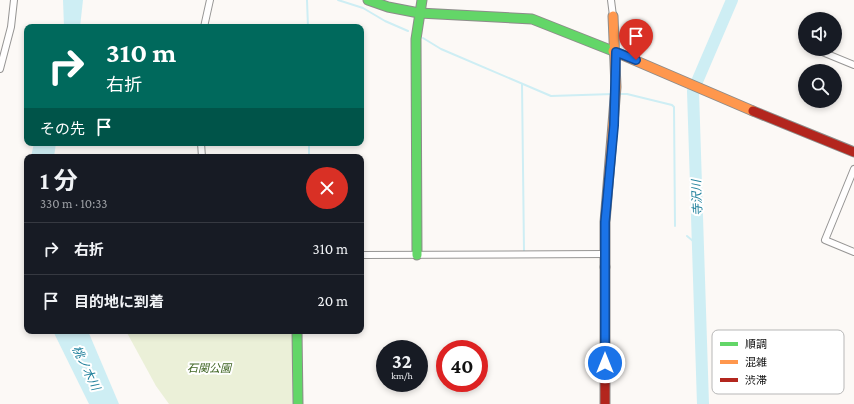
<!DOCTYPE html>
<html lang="ja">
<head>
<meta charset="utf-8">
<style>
	body { margin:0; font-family:"Crimson Pro","Noto Sans JP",serif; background:#242831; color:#f1f3f6; height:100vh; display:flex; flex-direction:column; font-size:15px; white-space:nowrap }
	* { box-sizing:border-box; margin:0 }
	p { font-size:13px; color:#9ea1a6 }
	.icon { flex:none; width:22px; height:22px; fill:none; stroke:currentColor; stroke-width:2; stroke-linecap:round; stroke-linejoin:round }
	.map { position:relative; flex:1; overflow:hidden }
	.side { position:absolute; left:24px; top:154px; width:340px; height:180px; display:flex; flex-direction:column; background:#171b24; border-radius:8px; box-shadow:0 2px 6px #0003 }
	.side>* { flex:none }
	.banner { position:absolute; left:24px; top:24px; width:340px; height:122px; border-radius:8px; box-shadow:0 2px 6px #0003; background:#00695c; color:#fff; overflow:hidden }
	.buttons { position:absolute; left:798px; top:12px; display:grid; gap:8px }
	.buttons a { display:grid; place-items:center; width:44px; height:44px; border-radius:50%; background:#171b24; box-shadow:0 2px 6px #0003; font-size:20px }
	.speed { position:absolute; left:376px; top:340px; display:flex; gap:8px; font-size:20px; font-weight:700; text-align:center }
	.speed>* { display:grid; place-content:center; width:52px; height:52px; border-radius:50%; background:#171b24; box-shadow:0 2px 6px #0003; line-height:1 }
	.speed small { font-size:10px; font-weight:400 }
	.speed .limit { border:6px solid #d22; background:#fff; color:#111 }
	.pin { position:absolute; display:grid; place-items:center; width:34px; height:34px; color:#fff; margin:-41px -17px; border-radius:50% 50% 50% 0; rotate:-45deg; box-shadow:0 0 4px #0007 }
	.pin .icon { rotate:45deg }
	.me { position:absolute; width:44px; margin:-22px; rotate:0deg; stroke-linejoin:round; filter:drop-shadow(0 0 3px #0008) }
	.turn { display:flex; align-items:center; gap:14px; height:84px; padding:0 16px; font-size:18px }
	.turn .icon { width:52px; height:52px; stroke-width:2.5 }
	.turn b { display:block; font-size:28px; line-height:34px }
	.then { display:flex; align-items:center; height:38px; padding:0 16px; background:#0003; gap:8px; font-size:15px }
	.round { display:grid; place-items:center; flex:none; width:42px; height:42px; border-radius:21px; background:#242831 }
	.headline { display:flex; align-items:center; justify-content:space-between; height:68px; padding:0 16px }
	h1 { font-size:24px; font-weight:700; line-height:30px }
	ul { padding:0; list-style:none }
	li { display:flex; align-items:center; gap:12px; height:52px; padding:0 16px; border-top:1px solid #363941 }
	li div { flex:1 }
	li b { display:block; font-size:15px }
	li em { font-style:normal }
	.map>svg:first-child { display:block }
	.green { fill:#ebf0d8 }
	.water { fill:#ceeef4 }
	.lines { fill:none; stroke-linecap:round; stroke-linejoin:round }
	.stream { stroke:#ceeef4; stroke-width:2 }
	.river { stroke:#ceeef4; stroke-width:12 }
	.street-casing { stroke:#969594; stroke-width:8 }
	.fast-casing { stroke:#8d8c8a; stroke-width:11 }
	.slow-casing { stroke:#8d8c8a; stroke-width:11 }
	.jam-casing { stroke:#8d8c8a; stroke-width:11 }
	.street { stroke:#fffefe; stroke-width:6 }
	.fast { stroke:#63d668; stroke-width:9 }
	.slow { stroke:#ff974d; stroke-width:9 }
	.jam { stroke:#b3261e; stroke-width:9 }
	.route-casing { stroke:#114b97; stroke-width:10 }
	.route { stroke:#1a73e8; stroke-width:7 }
	.labels { text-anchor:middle; stroke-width:4; stroke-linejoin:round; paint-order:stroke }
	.park-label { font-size:11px; font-style:italic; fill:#3f6523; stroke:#fff }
	.water-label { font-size:12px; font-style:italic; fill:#20809c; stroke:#fff }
	.key { fill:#fff; stroke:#b7b7b7; stroke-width:1 }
	.key-label { font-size:11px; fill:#101010 }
</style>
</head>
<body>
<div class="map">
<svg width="854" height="404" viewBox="0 0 854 404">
	<rect width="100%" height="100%" fill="#fcf9f6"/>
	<polygon class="green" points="126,331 292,331 292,404 169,404 156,386"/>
	<g class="water">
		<polygon points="63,0 83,0 80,27 64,27"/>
		<polygon points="34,143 56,143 54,157 31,157"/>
		<polygon points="53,331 88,331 119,404 89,404"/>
	</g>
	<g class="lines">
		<g class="stream">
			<polyline points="307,0 308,27"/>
			<polyline points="338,0 363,8 385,21 408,31"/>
			<polyline points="423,38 441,49 551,96 613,94"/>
			<polyline points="522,84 524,251"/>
			<polyline points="619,94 627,94 672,105 674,107 675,226"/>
			<polyline points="309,143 309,157"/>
			<polyline points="687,236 699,246"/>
		</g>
		<polyline class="river" points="703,404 693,91 732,0"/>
		<defs>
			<g id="street">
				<polyline points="611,0 613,16"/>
				<polyline points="204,27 210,0"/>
				<polyline points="815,49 854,65"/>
				<polyline points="0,69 11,27 14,0"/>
				<polyline points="201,143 202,157"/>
				<polyline points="854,169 825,240 854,252"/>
				<polyline points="361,255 605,254"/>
			</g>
			<g id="fast">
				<polyline points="368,0 388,7 419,13 532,19 613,51"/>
				<polyline points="417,255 416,39 422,0"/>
				<polyline points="297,331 298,404"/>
			</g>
			<g id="slow">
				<polyline points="613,51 753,111"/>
				<polyline points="605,267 605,222 616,87 613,16"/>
			</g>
			<g id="jam">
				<polyline points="753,111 854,152"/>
				<polyline points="605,267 605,404"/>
			</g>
		</defs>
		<use href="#street" class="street-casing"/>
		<use href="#fast" class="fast-casing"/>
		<use href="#slow" class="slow-casing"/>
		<use href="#jam" class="jam-casing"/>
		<use href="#street" class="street"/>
		<use href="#fast" class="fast"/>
		<use href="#slow" class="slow"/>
		<use href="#jam" class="jam"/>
	</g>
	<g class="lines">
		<defs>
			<polyline id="route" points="605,363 605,222 614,125 616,52 636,60"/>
		</defs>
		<use href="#route" class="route-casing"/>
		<use href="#route" class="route"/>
	</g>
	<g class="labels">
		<g class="park-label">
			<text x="209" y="372">石関公園</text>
		</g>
		<g class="water-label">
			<text transform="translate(697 198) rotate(-92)" y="4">寺沢川</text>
			<text transform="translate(86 368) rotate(64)" y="4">桃ノ木川</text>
		</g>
	</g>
	<rect x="712" y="330" width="132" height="64" rx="6" class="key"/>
	<rect x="720" y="342" width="18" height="4" fill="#63d668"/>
	<rect x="720" y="360" width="18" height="4" fill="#ff974d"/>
	<rect x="720" y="378" width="18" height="4" fill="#b3261e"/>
	<g class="key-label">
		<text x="745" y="348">順調</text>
		<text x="745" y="366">混雑</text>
		<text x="745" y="384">渋滞</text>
	</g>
</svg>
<div class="buttons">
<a><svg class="icon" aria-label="sound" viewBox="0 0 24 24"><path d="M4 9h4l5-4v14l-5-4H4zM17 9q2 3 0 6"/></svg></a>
<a><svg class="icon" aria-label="search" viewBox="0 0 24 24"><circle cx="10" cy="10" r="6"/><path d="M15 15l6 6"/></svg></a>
</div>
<div class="speed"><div>32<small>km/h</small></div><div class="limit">40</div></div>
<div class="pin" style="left:636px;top:60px;background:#d93025"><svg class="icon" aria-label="arrive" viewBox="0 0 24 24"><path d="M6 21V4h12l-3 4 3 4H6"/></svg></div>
<svg class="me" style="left:605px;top:363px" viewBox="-20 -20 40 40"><circle r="17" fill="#1a73e8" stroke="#fff" stroke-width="3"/><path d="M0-11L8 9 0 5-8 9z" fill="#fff"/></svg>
<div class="banner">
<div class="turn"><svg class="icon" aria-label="right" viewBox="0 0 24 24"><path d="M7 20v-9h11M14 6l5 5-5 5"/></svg><div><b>310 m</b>右折</div></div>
<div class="then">その先<svg class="icon" aria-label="arrive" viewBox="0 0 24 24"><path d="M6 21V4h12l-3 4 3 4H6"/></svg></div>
</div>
<section class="side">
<div class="headline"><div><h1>1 分</h1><p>330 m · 10:33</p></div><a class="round" style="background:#d93025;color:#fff"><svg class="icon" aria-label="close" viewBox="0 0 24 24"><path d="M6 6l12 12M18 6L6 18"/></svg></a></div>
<ul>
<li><svg class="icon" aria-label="right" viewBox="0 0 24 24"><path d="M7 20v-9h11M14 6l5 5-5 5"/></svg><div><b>右折</b></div><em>310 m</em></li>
<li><svg class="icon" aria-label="arrive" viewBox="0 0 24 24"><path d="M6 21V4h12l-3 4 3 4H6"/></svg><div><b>目的地に到着</b></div><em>20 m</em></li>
</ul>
</section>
</div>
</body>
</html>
